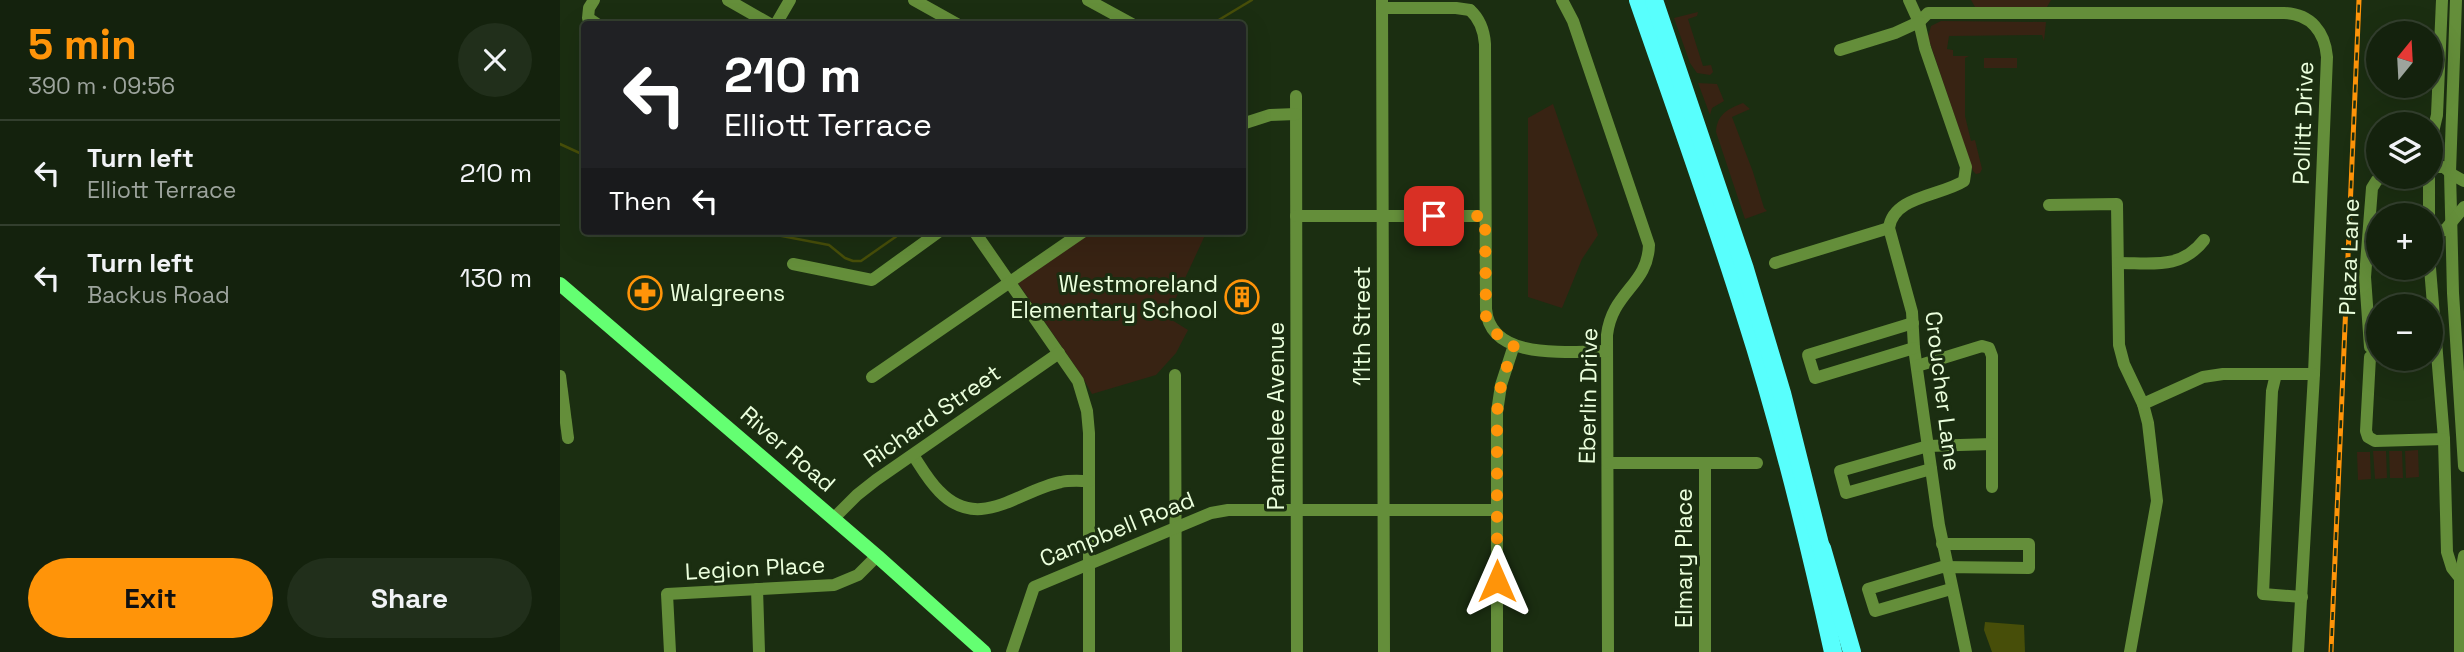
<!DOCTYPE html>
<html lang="en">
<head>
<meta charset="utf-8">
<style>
	body { margin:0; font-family:"Space Grotesk",sans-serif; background:#212f1b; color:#f1f3f6; height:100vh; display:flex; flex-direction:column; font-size:26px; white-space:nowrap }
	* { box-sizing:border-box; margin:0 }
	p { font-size:23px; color:#9da49d }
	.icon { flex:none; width:38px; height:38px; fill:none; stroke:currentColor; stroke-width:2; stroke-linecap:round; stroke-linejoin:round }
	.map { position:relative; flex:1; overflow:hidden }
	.side { display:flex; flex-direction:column; background:#14220d; width:560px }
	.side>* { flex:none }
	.guide { position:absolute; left:21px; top:21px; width:665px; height:214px; border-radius:7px; box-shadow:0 7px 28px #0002,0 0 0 2px #333f2e; background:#202124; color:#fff; overflow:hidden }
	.needle { width:46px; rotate:18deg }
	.fabs { position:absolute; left:1806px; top:21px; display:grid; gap:14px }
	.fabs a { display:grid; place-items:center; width:77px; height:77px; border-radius:50%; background:#14220d; box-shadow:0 7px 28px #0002,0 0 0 2px #333f2e; font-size:35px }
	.pin { position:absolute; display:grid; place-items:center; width:60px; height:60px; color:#fff; margin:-30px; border-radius:14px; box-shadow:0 4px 10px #0006 }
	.me { position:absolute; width:77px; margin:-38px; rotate:0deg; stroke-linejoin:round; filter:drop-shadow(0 0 5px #0008) }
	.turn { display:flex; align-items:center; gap:24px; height:147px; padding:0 28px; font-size:32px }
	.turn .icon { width:91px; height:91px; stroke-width:2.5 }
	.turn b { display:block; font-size:49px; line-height:60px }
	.then { display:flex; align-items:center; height:66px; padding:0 28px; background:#0003; gap:14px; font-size:26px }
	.round { display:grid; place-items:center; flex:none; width:74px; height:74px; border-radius:37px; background:#212f1b }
	.head { display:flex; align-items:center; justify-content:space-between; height:119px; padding:0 28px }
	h1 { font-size:42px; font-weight:800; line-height:52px; color:#ff9409 }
	.cta { display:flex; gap:14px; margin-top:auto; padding:14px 28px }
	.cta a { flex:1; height:80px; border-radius:42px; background:#ff9409; color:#111; font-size:28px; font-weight:800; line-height:80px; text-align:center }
	.cta a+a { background:#212f1b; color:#f1f3f6 }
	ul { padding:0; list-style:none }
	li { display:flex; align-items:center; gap:21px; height:105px; padding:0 28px; border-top:2px solid #333f2e }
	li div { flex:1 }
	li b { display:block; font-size:26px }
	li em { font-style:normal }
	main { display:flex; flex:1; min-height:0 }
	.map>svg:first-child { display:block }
	.green { fill:#382313 }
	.water { fill:#474e09 }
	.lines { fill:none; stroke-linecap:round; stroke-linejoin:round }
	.stream { stroke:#474e09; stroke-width:2.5 }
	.minor { stroke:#648e3a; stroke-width:12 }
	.major { stroke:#64ff72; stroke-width:14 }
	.highway { stroke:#58fffd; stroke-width:18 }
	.rail-casing { stroke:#ff9409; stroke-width:5 }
	.rail { stroke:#1b2e11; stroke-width:2.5; stroke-dasharray:8; stroke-linecap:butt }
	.route { stroke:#ff9409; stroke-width:12; stroke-dasharray:0 21.6 }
	.labels { text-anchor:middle; stroke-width:6; stroke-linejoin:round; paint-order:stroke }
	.street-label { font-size:23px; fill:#ebffdd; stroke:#1b2e11 }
	.poi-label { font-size:23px; fill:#ebffdd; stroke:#1b2e11; text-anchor:end }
</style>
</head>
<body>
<main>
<section class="side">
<div class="head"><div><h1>5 min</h1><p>390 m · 09:56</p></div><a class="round"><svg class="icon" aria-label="close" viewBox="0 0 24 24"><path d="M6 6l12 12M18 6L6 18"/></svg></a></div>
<ul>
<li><svg class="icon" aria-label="left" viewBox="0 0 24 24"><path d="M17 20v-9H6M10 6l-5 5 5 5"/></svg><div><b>Turn left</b><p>Elliott Terrace</p></div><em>210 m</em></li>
<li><svg class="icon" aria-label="left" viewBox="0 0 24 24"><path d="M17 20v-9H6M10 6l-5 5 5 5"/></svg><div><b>Turn left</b><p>Backus Road</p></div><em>130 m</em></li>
</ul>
<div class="cta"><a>Exit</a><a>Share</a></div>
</section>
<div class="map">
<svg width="1904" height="652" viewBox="0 0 1904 652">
	<rect width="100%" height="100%" fill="#1b2e11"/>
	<g class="green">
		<polygon points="1411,0 1491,0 1487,7 1415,7"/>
		<polygon points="1138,12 1137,16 1128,19 1143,66 1151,65 1153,72 1150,75 1137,73 1130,63 1114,18"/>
		<polygon points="1381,21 1486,22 1484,41 1482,35 1389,36 1387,49 1393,50 1393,56 1409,56 1405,58 1405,116 1411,141 1415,140 1422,169 1420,173 1416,174 1413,171 1368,37 1371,26"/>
		<rect x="1424" y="58" width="33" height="10"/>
		<polygon points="1138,83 1157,84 1164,101 1152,108 1150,115"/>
		<path d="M1183,103L1190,109L1172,117L1193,172L1204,208L1207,211L1185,219L1156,132C1157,114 1168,109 1183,103Z"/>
		<polygon points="993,104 1038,235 1022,259 1002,308 968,297 968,118"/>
		<polygon points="534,231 647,231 607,317 628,330 616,353 596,375 532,394 520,373 458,283"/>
		<polygon points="1858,450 1859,477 1846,478 1845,451"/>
		<polygon points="1813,451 1826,451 1827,478 1815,479"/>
		<polygon points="1829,451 1842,451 1843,478 1830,478"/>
		<polygon points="1797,452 1810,452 1811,479 1798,480"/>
	</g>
	<polygon class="water" points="1425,622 1464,625 1465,652 1432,652 1424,630"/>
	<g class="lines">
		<g class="stream">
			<polyline points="652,24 692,0"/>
			<polyline points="0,144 24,155"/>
			<polyline points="195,231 269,245 285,258 293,261 301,261 344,231"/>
		</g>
		<g class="minor">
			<polyline points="34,0 29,8 28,18 37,24"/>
			<polyline points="168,0 210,24"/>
			<polyline points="354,0 397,24"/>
			<polyline points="528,0 572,24"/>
			<polyline points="822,0 824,652"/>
			<path d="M1002,0L1013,21L1089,245C1088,285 1052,292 1047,335L1048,652"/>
			<path d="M1349,0L1359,22L1368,13H1724C1751,14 1765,32 1767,57L1754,374L1738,652"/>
			<polyline points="1896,0 1890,172 1893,293 1904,466"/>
			<polyline points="822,8 896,8 910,10"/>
			<path d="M910,10C920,19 924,30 925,44L926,309C930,362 1010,351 1047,351"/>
			<polyline points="216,24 230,0"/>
			<path d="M1280,50L1335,33L1359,22L1365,48L1406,167L1404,181C1381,196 1333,196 1329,228L1352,312L1354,348L1379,525L1406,652"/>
			<polyline points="736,96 737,652"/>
			<polyline points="682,124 710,115 736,114"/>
			<polyline points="1871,140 1877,115 1882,0"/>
			<polyline points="1871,170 1876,167 1884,167 1893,175 1904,181"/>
			<polyline points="1869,177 1869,215"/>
			<polyline points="1489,205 1557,204 1559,345 1564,364 1583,404 1588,423 1597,501 1570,652"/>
			<polyline points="736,216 925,216"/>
			<polyline points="1871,226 1877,231 1885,230 1904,207"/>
			<polyline points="414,231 518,381 527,411 529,433 529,652"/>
			<polyline points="1215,263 1329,228"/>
			<path d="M1558,263C1592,263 1621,270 1644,240"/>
			<polyline points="233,264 312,280 380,231"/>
			<polyline points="1870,268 1884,439 1887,552 1892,568 1900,578"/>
			<polyline points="1353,323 1248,355 1255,378 1354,348"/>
			<polyline points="1810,347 1805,277 1812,188 1817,180 1821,178 1869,179"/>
			<polyline points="1810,357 1806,431 1808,437 1815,441 1884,439"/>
			<polyline points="1357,366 1422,346 1429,348 1432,356 1432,487"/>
			<polyline points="1716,374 1712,391 1703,594 1742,597"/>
			<polyline points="615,375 616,652"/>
			<polyline points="0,376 8,438"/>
			<polyline points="312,377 524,231"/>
			<polyline points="1583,404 1643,377 1663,374 1754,374"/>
			<path d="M353,455C361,467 368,480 379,491C419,533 459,490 501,482C510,480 520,481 529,481"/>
			<polyline points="1048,463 1197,463"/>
			<polyline points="1371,469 1286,493 1280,471 1368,446 1432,444"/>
			<polyline points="274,518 297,495 316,480 499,353"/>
			<polyline points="1382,544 1469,544 1469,568 1382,567 1308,589 1315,611 1391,589"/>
			<polyline points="197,589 199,652"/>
			<polyline points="110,652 107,594 274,585 298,575 317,556"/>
			<polyline points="452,652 474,587 651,513 668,510 937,510"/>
			<polyline points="937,652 937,412 941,385 954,345"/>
			<polyline points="1145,652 1145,463"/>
			<polyline points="1900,652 1900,578 1904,556"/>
		</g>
		<polyline class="major" points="0,284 317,556 424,652"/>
		<g class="highway">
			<path d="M1078,0C1114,104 1151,207 1184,312C1220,424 1248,538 1273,652"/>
			<polyline points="1094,0 1185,269 1222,393 1264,560"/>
			<polyline points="1262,548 1292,652"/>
		</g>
		<defs>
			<polyline id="rail" points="1771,652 1799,0"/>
		</defs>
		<use href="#rail" class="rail-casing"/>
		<use href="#rail" class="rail"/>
	</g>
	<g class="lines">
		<polyline class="route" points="874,216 925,216 926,318 939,337 954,345 941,385 937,412 937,581"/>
	</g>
	<defs>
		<symbol id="pharmacy-ring" viewBox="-11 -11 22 22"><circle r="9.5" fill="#1b2e11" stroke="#ff9409" stroke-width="1.5"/><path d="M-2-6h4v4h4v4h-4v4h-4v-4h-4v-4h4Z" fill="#ff9409"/></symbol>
		<symbol id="building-ring" viewBox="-11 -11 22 22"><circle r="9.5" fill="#1b2e11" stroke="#ff9409" stroke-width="1.5"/><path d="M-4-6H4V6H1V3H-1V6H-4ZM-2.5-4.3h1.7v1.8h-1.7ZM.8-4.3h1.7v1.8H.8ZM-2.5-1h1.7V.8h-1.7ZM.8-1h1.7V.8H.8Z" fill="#ff9409"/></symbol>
	</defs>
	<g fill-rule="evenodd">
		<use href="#pharmacy-ring" x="66" y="274" width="38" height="38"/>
		<use href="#building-ring" x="663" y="278" width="38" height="38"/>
	</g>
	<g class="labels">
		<g class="street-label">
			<text transform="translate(1743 123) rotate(-88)" y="8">Pollitt Drive</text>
			<text transform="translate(1789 257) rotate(-88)" y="8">Plaza Lane</text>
			<text transform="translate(802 326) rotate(-90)" y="8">11th Street</text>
			<text transform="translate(1383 391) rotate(83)" y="8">Croucher Lane</text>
			<text transform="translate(1028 396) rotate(-89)" y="8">Eberlin Drive</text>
			<text transform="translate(372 416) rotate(-35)" y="8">Richard Street</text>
			<text transform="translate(716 416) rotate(-90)" y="8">Parmelee Avenue</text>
			<text transform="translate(228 449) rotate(41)" y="8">River Road</text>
			<text transform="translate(557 529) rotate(-22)" y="8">Campbell Road</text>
			<text transform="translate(1124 558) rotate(-90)" y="8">Elmary Place</text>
			<text transform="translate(195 568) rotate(-3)" y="8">Legion Place</text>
		</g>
		<g class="poi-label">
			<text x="658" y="292">Westmoreland<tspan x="658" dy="26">Elementary School</tspan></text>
			<text x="110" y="301" text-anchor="start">Walgreens</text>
		</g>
	</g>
</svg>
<div class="fabs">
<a><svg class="needle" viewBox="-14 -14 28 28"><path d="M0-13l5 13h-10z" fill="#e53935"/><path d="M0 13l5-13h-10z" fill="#9da49d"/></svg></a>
<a><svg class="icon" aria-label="layers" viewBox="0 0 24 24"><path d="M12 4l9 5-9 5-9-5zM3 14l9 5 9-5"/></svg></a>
<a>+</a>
<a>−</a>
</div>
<div class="pin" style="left:874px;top:216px;background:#d93025"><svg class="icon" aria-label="arrive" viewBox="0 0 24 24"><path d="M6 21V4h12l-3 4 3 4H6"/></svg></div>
<svg class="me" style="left:937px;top:581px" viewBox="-20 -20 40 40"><path d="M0-17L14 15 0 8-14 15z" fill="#ff9409" stroke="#fff" stroke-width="4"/></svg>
<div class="guide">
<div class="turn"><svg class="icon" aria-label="left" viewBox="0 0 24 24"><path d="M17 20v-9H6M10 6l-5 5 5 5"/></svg><div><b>210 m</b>Elliott Terrace</div></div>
<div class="then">Then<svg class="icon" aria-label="left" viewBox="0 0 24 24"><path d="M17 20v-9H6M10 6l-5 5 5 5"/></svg></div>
</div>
</div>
</main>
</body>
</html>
